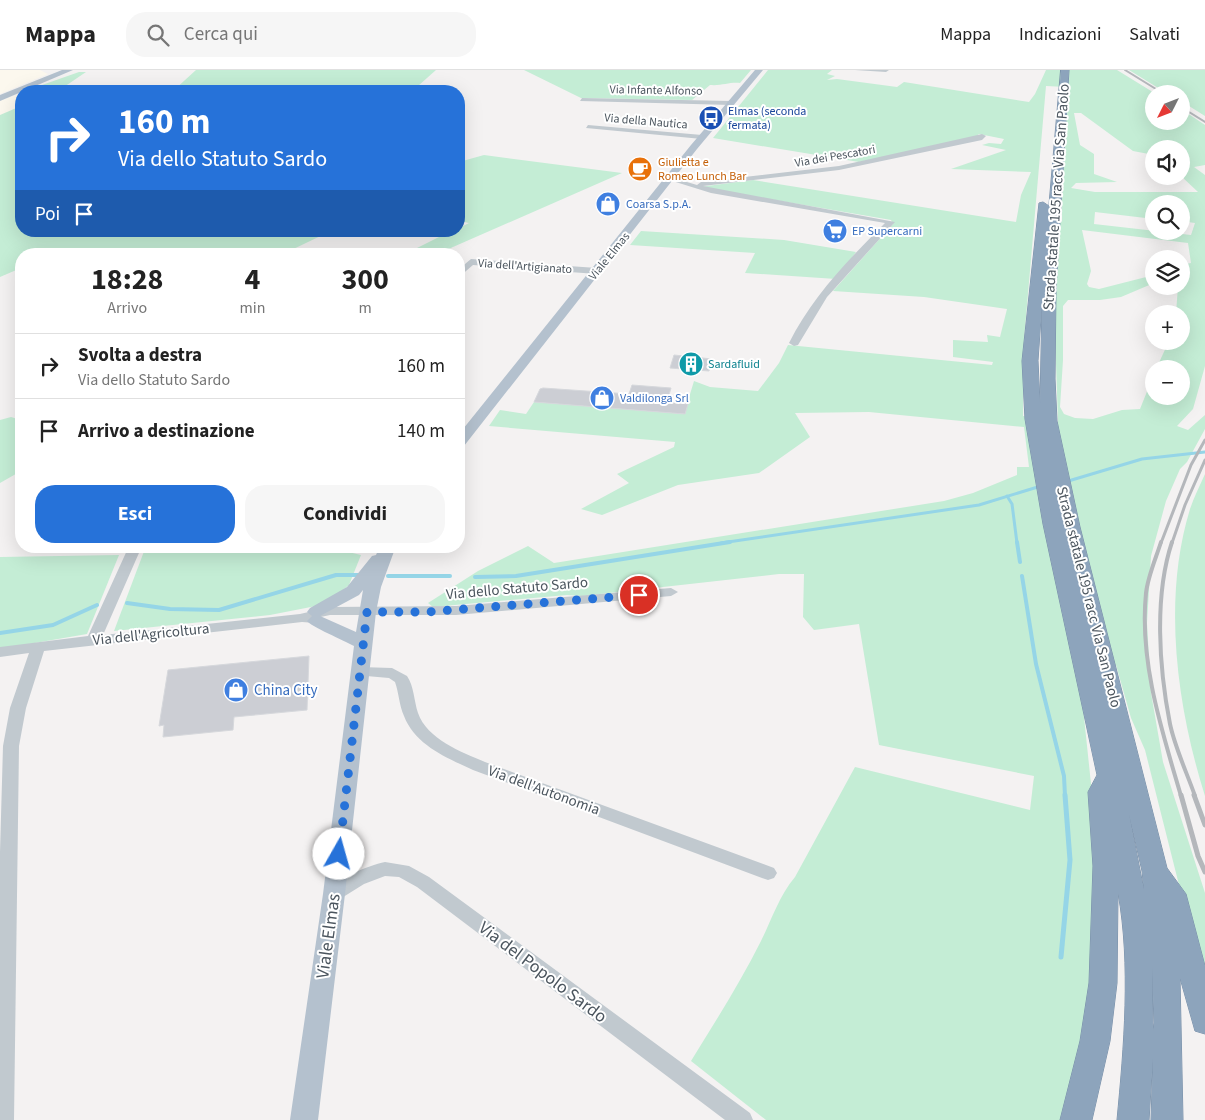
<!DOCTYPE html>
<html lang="it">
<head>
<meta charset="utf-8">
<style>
	body { margin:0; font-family:"Source Sans 3",sans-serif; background:#f6f6f6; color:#222; height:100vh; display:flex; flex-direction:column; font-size:19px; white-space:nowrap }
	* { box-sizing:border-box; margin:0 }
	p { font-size:16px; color:#767676 }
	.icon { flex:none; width:28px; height:28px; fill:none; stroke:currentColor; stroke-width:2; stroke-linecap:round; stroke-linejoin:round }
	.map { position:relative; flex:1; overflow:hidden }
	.details { position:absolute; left:15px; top:178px; width:450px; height:305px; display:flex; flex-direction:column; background:#fff; border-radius:20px; box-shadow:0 5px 20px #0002 }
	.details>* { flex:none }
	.banner { position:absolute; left:15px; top:15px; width:450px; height:152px; border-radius:20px; box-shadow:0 5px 20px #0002; background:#2672d9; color:#fff; overflow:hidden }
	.needle { width:32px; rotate:228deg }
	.buttons { position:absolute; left:1145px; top:15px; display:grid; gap:10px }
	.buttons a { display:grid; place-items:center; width:45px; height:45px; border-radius:50%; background:#fff; box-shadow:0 5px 20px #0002; font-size:25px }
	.pin { position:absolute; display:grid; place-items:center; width:42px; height:42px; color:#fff; margin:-21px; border:2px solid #fff; border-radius:50%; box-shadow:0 1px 5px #0007 }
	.me { position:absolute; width:55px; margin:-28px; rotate:7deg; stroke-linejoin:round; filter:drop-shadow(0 0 4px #0008) }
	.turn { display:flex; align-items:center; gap:18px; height:105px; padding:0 20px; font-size:22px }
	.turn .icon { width:65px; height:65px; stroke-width:2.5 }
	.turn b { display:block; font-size:35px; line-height:42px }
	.then { display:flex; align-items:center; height:48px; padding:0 20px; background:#0003; gap:10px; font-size:19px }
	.eta { display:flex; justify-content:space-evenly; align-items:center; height:85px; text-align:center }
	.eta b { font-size:30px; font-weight:700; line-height:35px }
	.cta { display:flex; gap:10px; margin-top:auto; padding:10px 20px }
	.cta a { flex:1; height:58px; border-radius:20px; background:#2672d9; color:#fff; font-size:20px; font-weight:700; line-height:58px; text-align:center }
	.cta a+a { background:#f6f6f6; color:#222 }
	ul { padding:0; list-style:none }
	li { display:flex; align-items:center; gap:15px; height:65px; padding:0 20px; border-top:1px solid #e0e0e0 }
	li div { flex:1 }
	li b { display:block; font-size:19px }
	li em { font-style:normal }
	header { display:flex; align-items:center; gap:30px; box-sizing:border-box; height:70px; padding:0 25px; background:#fff; border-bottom:1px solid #e0e0e0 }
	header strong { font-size:24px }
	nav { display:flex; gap:28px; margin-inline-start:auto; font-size:18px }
	.search { width:350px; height:45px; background:#f6f6f6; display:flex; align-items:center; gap:12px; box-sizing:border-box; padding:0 18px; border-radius:20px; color:#767676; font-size:19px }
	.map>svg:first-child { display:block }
	.commercial { fill:#fcf8ee }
	.green { fill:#c4edd5; fill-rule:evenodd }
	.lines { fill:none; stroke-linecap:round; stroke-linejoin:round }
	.stream-far2 { stroke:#95d5e7; stroke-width:3 }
	.stream-far1 { stroke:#95d5e7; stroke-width:4 }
	.stream { stroke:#95d5e7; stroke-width:5 }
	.building { fill:#ccced4; stroke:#d6d8dc }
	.highway-casing { stroke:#788fa8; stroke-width:1 }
	.minor { fill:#c1c9cf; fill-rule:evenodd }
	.major { fill:#b4c1ce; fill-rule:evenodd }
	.highway { fill:#8da4bc; fill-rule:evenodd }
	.rail-far3 { stroke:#b4b7bb; stroke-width:2 }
	.rail-far2 { stroke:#b4b7bb; stroke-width:3 }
	.rail-far1 { stroke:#b4b7bb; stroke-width:4 }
	.rail { stroke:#b4b7bb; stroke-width:5 }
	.route { stroke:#2672d9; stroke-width:9; stroke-dasharray:0 16.2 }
	.labels { text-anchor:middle; stroke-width:4; stroke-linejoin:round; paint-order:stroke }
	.far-street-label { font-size:12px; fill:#4b555e; stroke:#fff }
	.far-transit-label { font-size:12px; fill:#164399; stroke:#fff; text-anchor:start }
	.far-food-label { font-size:12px; fill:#c56008; stroke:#fff; text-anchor:start }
	.far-shop-label { font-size:12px; fill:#366cbe; stroke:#fff; text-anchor:start }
	.far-culture-label { font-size:12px; fill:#0d838f; stroke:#fff; text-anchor:start }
	.street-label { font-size:15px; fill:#4b555e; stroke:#fff }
	.shop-label { font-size:15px; fill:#366cbe; stroke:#fff; text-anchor:start }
	.near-street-label { font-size:18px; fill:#4b555e; stroke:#fff }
</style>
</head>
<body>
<header>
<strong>Mappa</strong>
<div class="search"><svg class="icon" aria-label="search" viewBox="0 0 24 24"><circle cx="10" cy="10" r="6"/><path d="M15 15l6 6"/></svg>Cerca qui</div>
<nav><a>Mappa</a><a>Indicazioni</a><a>Salvati</a></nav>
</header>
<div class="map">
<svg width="1205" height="1050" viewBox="0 0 1205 1050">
	<rect width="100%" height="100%" fill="#f4f2f2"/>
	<g class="commercial">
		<polygon points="0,0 40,0 48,4 0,24"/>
		<polygon points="19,24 21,24 21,37 0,46 0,31"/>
	</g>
	<g class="green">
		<polygon points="196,0 436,0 418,16 417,21 173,21"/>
		<path d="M524,0H751L740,13C729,12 722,16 710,15L692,30L581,28Z"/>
		<path d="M768,0H832L827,4L835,6L827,10L837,9L897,17L904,12L1029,32L1035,24L1046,0H1117L1156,24H1154V51H1181V39L1205,55V95L1194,97L1205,105V296L1193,339L1177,356L1188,360L1205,345V359L1187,392L1180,399L1166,431L1151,486L1147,553L1151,623L1163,692L1205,823V918L1145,680L1131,648L1116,595L1074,592L1082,628L1095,752L1093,912L1066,1050H766L691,991C715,952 740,913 761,871C772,849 779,826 795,807L855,697L1030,740L1034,706L879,675L859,554L814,560L803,547L804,504H779L582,526L567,525L433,537L428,533L478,501L528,476L554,493L944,431L973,423L1017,405V397H1029L1024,357L869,342L795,343L810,367L759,403L678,415L602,445L581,439L629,413L617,404L674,377L675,372L489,356L500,340L526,344L534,332L684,344L694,311L710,317L758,321L779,293L788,275L992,295L993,292L953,287V270L988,272L987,265L1000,267L1007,239L924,227L833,221L893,154L891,150L699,117L753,110L1016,152L1021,125L1031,102L951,99L1006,80L982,75L989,73L1001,74L1004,69L979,64L974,68L859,92L713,68ZM1046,16L1066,17L1068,26L1062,103V151L1060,153L1054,235L1058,352L1023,346L1024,270ZM1074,43H1081L1133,81L1154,85V79H1181V106L1198,122H1095L1071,118L1076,113L1117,112L1094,104V84L1080,75ZM1154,134H1181V151L1195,153L1191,165L1094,154L1095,142L1154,149ZM1082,160L1188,173L1191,193L1181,195V216H1178L1176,244H1181V271H1169L1156,299H1181V326H1154V304L1140,339L1122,340L1093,349L1075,348L1064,344L1060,337L1063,290V236L1068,230H1100L1121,227L1154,213V205L1099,219L1089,217L1087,214L1091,201Z"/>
		<polygon points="1129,0 1205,0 1205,46 1181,31 1181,24 1168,24"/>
		<polygon points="79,2 86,2 58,21 25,21"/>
		<polygon points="21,36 21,161 331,161 283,184 21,184 21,198 0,207 0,45"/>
		<polygon points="484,85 622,103 437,184 405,184 451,161 459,161 459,158 469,153 459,151 459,92"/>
		<polygon points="641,161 784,170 856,182 836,209 745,203 755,183 630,175"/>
		<polygon points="11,347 21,350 21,401 0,413 0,350"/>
		<path d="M1205,404V726C1177,637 1162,530 1190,439C1194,427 1200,415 1205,404Z"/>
		<polygon points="146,476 323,476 361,485 349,515 336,526 316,536 270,545 114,561"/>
		<polygon points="119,485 87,564 0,579 0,487"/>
	</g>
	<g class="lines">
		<g class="stream-far2">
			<polyline points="1065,412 1142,389 1205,382"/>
			<polyline points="1007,426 1012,434 1017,473"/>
			<polyline points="721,473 979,435 1041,416"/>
		</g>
		<g class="stream-far1">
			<polyline points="1017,472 1020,492"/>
			<polyline points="388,506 450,506"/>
			<polyline points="1022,506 1036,594 1064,706 1065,726"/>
			<polyline points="475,507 516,506 730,472"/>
			<polyline points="127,533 170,539 219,540 336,505 358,505"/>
			<polyline points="0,563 53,555 97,535"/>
		</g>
		<polyline class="stream" points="1061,887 1070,790 1065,725"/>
	</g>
	<g class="building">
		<polygon points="674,285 712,289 709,301 670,298"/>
		<polygon points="632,315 671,318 667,332 688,334 685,344 534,332 540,319 543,318 629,324"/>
		<polygon points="309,586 307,640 234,647 233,660 163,667 164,655 159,656 168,600"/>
	</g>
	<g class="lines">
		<defs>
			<path id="highway" d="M1061,0H1069L1056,219L1055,309L1057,351L1080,457L1167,798L1186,824L1205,896V964L1195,961L1180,908L1183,1050H1151L1153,987L1149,1050H1117C1124,977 1131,894 1118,823L1117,913L1110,971L1092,1050H1060L1080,971L1089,913L1093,796L1088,722L1097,705L1043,454L1025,349L1022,291L1039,133L1043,132L1049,136L1047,158ZM1042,234L1040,333L1038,291ZM1129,744L1142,801L1144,820ZM1152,895L1154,953L1153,961Z"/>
		</defs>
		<use href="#highway" class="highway-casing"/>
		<g class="minor">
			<polygon points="855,0 889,0 886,2"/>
			<polygon points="582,28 731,31 734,33 731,35 580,31"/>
			<polygon points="588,55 702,65 706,67 702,69 586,58"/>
			<path d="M982,64L986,66L982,70L839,100L703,116L895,152L827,227L798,275L794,276L789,273C812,227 848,190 885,153L711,123L666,109L670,107L697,115L701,112L839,96Z"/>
			<polygon points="471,189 597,198 602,201 597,204 473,195 459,207 459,199"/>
			<polygon points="129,476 142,476 103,565 300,544 330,537 456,536 671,518 678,522 671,526 456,545 330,545 316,548 315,553 302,552 44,581 26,638 19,676 14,1050 0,1050 0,782 3,676 10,638 29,583 0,587 0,577 88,566"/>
			<path d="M360,597L392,598L407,606C414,616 414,631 418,643C427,669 461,682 485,692L774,798L777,803L774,808L768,810L762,808L473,700C447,688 415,675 404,646C399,635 399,623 395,612L389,608L355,605L353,602L355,599Z"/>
			<path d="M385,792L409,796L429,807L750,1043L753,1050H725L417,817L399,807L385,806L364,814L340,829L334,831L328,829L325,824C334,808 368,796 385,792Z"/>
		</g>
		<g class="major">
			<polygon points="62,0 73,0 0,31 0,25"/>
			<polygon points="755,0 763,0 697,79 464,376 459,377 459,364 691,75"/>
			<path d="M380,476H396L381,517L376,542L345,824L318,1050H290L323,824L354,576C345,571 310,556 307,551L312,546L307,542L310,538L347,517L372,486L376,485ZM363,520L356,562L320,546L359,525Z"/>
		</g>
		<use href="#highway" class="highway"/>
		<g class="rail-far3">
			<polyline points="1125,0 1164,24"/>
			<polyline points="1181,37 1205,52"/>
		</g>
		<g class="rail-far2">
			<polyline points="1161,473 1191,395 1205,370"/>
			<polyline points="1172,473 1185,435 1205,390"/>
		</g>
		<g class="rail-far1">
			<path d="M1161,472C1156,488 1148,506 1146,523C1139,592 1162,661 1181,726"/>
			<path d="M1172,472C1154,526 1159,598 1170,654C1175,678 1187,703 1195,726"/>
		</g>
		<g class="rail">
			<polyline points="1181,725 1198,786 1205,802"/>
			<polyline points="1194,725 1205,755"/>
		</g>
	</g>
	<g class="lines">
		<polyline class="route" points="339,784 367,542 427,542 639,525"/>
	</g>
	<defs>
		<symbol id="bus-disc" viewBox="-11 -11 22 22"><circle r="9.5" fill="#1a4fb4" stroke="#fff"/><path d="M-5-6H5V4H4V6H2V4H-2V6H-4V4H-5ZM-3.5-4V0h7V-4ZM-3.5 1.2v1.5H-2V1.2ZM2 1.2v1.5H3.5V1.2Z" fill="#fff"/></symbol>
		<symbol id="cafe-disc" viewBox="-11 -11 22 22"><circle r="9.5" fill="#e8710a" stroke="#fff"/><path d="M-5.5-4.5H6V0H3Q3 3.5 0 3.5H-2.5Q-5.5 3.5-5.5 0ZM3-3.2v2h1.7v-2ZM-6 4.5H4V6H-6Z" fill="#fff"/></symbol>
		<symbol id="shop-disc" viewBox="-11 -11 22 22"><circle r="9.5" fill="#3f7fe0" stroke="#fff"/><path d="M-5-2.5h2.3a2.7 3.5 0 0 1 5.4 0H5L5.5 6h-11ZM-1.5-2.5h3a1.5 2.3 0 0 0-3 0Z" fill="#fff"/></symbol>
		<symbol id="supermarket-disc" viewBox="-11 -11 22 22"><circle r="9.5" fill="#3f7fe0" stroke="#fff"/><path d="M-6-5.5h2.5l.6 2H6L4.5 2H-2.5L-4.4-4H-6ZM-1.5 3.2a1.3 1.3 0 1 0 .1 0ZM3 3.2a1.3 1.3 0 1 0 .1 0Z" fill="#fff"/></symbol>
		<symbol id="building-disc" viewBox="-11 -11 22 22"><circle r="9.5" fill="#0f9aa8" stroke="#fff"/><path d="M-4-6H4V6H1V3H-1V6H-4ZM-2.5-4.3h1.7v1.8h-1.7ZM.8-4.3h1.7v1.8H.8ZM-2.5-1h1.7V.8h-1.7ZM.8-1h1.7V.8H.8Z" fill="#fff"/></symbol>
	</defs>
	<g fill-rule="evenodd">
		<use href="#bus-disc" x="697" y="34" width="28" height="28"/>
		<use href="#cafe-disc" x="626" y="85" width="28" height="28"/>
		<use href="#shop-disc" x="594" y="120" width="28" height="28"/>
		<use href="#supermarket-disc" x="821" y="147" width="28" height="28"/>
		<use href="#building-disc" x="677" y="280" width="28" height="28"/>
		<use href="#shop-disc" x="588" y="314" width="28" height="28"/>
		<use href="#shop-disc" x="222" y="606" width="28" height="28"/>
	</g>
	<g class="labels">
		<g class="far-street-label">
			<text transform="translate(656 20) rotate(1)" y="4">Via Infante Alfonso</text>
			<text transform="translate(646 51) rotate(5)" y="4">Via della Nautica</text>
			<text transform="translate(835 86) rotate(-10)" y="4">Via dei Pescatori</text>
			<text transform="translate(609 186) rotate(-51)" y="4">Viale Elmas</text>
			<text transform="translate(525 196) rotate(4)" y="4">Via dell'Artigianato</text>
		</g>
		<g class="far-transit-label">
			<text x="728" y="45">Elmas (seconda<tspan x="728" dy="14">fermata)</tspan></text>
		</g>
		<g class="far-food-label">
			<text x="658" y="96">Giulietta e<tspan x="658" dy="14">Romeo Lunch Bar</tspan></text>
		</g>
		<g class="far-shop-label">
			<text x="626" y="138">Coarsa S.p.A.</text>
			<text x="852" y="165">EP Supercarni</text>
			<text x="620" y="332">Valdilonga Srl</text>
		</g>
		<g class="far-culture-label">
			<text x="708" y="298">Sardafluid</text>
		</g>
		<g class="street-label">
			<text transform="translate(1056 127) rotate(-86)" y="5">Strada statale 195 racc Via San Paolo</text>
			<text transform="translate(517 518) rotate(-5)" y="5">Via dello Statuto Sardo</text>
			<text transform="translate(1089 527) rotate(76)" y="5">Strada statale 195 racc Via San Paolo</text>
			<text transform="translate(151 564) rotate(-6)" y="5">Via dell'Agricoltura</text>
			<text transform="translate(544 720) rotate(20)" y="5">Via dell'Autonomia</text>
		</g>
		<g class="shop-label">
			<text x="254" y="625">China City</text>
		</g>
		<g class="near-street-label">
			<text transform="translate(328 866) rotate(-82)" y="6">Viale Elmas</text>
			<text transform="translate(543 902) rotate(37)" y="6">Via del Popolo Sardo</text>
		</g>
	</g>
</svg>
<div class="buttons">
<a><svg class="needle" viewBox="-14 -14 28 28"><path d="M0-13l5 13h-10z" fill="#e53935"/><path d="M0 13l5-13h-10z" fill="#767676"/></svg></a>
<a><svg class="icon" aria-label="sound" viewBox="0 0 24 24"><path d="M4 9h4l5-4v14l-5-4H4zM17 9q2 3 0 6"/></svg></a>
<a><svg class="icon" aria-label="search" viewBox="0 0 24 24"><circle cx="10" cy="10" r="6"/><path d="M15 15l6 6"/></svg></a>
<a><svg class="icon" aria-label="layers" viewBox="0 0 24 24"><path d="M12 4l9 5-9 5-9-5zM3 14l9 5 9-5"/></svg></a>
<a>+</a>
<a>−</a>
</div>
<div class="pin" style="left:639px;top:525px;background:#d93025"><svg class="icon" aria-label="arrive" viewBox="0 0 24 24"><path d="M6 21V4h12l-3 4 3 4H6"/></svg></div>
<svg class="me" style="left:339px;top:784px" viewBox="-20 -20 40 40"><circle r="19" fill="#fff"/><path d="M0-13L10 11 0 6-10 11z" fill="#2672d9"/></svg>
<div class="banner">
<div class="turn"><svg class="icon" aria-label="right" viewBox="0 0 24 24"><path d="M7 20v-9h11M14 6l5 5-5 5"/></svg><div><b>160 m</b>Via dello Statuto Sardo</div></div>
<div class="then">Poi<svg class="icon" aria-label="arrive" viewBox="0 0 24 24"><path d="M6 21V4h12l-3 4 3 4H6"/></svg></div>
</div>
<section class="details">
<div class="eta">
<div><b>18:28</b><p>Arrivo</p></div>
<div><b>4</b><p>min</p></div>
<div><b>300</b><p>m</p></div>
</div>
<ul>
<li><svg class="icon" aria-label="right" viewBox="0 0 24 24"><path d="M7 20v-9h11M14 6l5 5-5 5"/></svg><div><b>Svolta a destra</b><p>Via dello Statuto Sardo</p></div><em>160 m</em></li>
<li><svg class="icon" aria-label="arrive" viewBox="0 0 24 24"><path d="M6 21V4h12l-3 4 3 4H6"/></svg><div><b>Arrivo a destinazione</b></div><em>140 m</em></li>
</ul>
<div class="cta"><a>Esci</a><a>Condividi</a></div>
</section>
</div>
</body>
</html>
